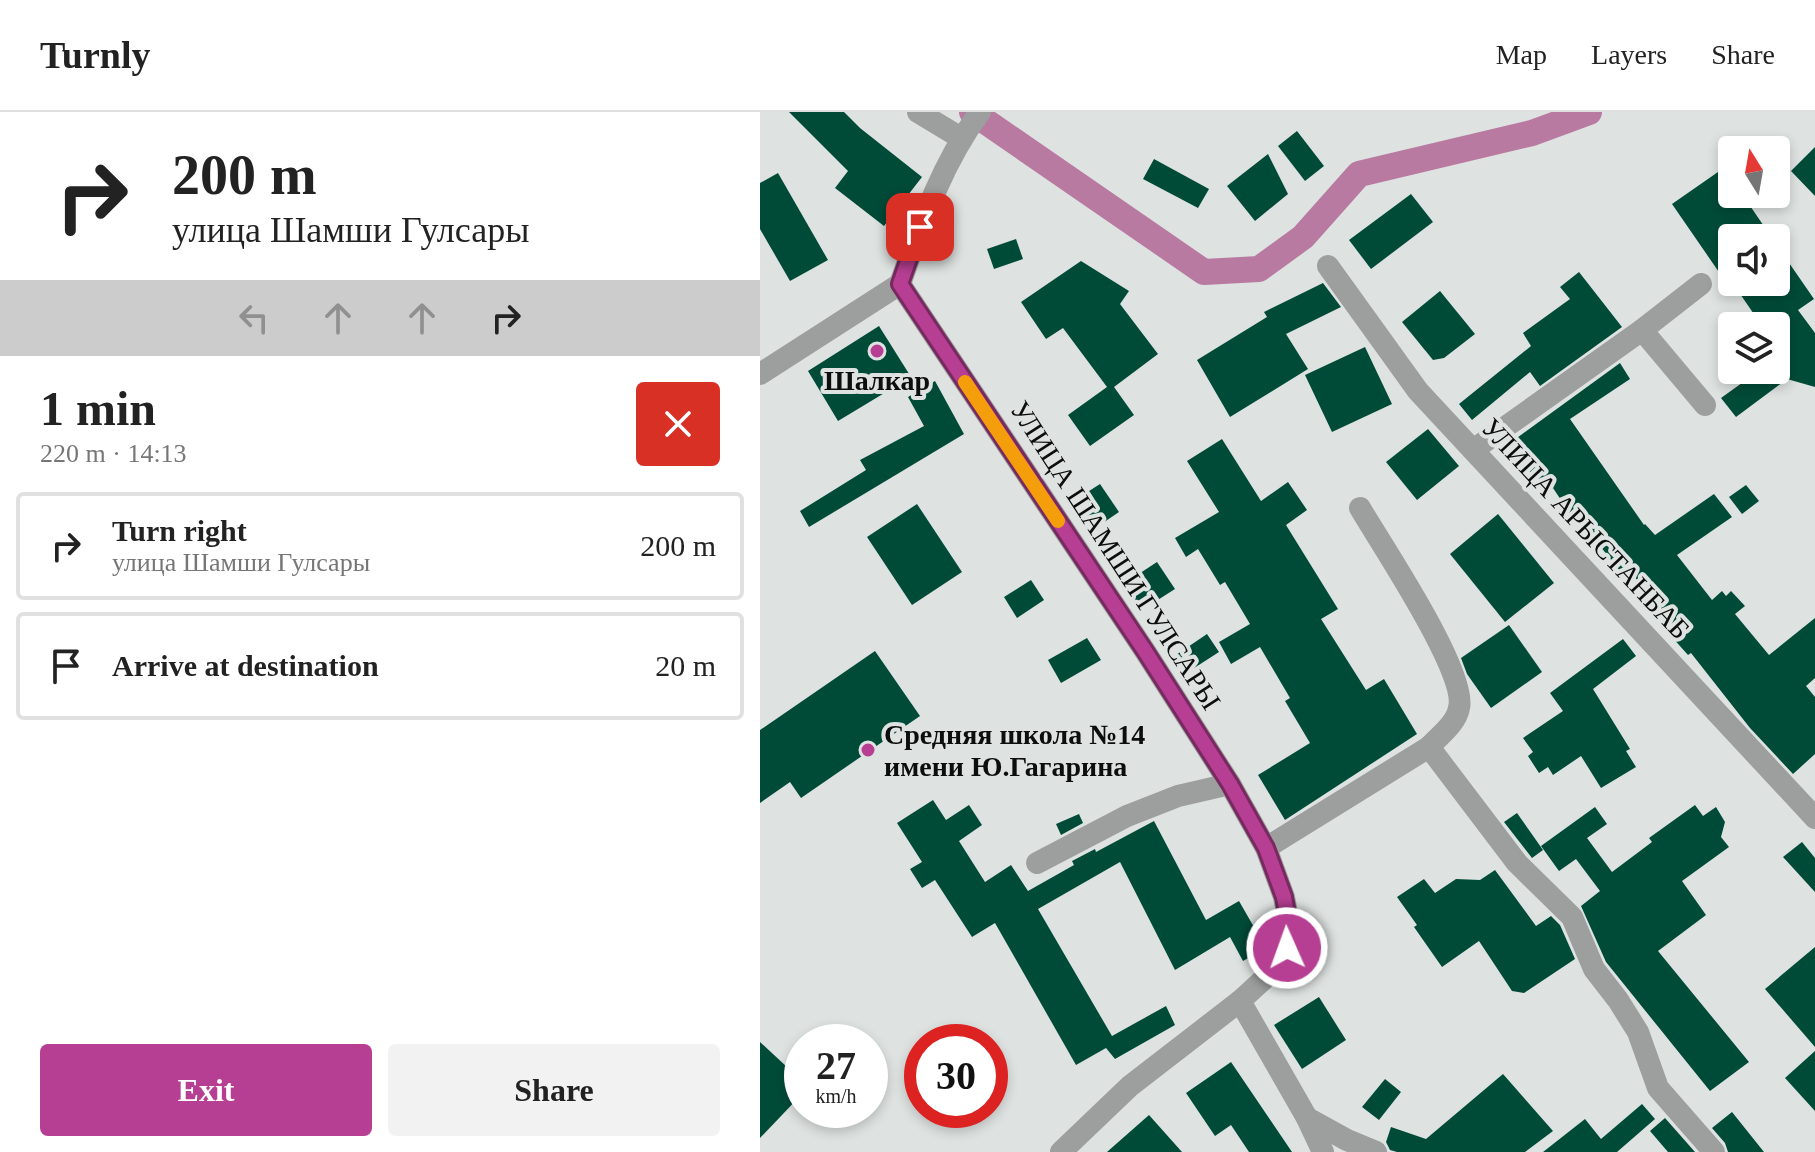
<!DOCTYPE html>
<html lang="en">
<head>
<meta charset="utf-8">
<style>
	body { margin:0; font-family:Georgia,serif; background:#f2f2f2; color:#222; height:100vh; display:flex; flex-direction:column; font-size:30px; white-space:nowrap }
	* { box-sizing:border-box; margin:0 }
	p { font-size:26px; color:#767676 }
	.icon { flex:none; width:44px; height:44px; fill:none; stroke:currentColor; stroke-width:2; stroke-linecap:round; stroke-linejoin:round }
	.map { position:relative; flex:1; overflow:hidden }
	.drawer { display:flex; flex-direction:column; background:#fff; width:760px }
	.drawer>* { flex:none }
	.guide { background:#fff; color:#222; overflow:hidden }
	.needle { width:52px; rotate:349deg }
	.buttons { position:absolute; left:958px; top:24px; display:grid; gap:16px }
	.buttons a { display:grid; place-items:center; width:72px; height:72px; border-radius:8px; background:#fff; box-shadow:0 4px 12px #0003; font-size:40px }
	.speed { position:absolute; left:24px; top:912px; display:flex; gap:16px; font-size:40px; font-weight:700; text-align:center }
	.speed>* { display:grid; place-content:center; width:104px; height:104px; border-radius:50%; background:#fff; box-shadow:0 4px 12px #0003; line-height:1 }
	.speed small { font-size:20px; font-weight:400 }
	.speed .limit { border:12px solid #d22; background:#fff; color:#111 }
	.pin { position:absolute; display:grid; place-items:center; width:68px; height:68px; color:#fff; margin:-34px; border-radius:16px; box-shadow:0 4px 12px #0006 }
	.me { position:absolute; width:88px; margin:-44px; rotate:358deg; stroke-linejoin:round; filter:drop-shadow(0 0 6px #0008) }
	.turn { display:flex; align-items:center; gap:28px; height:168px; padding:0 40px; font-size:36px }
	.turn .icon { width:104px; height:104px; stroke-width:2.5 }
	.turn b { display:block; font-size:56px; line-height:68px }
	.lanes { display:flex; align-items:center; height:76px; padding:0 40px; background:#0003; justify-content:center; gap:40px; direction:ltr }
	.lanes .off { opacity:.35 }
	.round { display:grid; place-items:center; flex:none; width:84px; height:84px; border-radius:8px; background:#f2f2f2 }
	.head { display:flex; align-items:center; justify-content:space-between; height:136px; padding:0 40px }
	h1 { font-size:48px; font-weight:800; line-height:60px }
	.action { display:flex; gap:16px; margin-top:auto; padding:16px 40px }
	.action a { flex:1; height:92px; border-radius:8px; background:#b73f93; color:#fff; font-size:32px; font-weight:800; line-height:92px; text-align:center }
	.action a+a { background:#f2f2f2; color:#222 }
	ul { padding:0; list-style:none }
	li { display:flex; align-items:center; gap:24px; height:108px; margin:0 16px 12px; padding:0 24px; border:4px solid #e0e0e0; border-radius:8px }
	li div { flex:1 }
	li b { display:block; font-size:30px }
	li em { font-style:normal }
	header { display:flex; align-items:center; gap:48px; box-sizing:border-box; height:112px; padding:0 40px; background:#fff; border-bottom:2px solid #e0e0e0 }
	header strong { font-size:38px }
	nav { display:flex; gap:44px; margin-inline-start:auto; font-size:28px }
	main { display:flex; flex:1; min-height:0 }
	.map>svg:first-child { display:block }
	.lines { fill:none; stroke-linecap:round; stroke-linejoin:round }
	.canal { stroke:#b87aa1; stroke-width:26 }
	.building { fill:#004b38 }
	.street { stroke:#9d9f9e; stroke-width:22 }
	.route-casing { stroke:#772960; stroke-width:20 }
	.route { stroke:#b73f93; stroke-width:14 }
	.slow { stroke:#f59e0b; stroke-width:14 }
	.poi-dot { fill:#b73f93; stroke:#dee3e1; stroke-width:3 }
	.labels { text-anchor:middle; stroke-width:8; stroke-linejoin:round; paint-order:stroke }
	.poi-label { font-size:28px; font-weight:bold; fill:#0c0d0d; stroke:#dee3e1 }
	.street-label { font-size:28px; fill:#0c0d0d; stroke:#dee3e1 }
</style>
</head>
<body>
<header>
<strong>Turnly</strong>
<nav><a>Map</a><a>Layers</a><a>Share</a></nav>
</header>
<main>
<section class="drawer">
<div class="guide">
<div class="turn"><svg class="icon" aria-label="right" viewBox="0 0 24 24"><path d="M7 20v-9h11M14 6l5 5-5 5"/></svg><div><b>200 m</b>улица Шамши Гулсары</div></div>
<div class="lanes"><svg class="icon off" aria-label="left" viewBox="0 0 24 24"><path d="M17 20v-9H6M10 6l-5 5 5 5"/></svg><svg class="icon off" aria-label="ahead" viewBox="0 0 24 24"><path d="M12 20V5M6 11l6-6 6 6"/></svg><svg class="icon off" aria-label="ahead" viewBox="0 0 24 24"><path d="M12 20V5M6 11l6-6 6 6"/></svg><svg class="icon" aria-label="right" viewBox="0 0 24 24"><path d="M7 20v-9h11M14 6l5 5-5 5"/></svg></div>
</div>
<div class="head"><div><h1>1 min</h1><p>220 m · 14:13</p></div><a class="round" style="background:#d93025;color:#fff"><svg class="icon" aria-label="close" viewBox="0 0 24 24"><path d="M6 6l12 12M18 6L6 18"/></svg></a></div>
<ul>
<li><svg class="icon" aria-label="right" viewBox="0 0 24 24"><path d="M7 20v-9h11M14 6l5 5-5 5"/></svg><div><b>Turn right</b><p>улица Шамши Гулсары</p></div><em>200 m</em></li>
<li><svg class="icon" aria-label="arrive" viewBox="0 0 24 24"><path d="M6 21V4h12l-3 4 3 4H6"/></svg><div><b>Arrive at destination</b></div><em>20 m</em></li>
</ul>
<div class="action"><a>Exit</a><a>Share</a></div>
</section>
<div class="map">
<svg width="1055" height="1040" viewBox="0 0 1055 1040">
	<rect width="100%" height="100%" fill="#dee3e1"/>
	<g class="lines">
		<polyline class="canal" points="212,0 444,160 499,157 543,125 599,62 772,21 829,0"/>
	</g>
	<g class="building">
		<polygon points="29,0 84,0 100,16 162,65 124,114 75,76 88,59"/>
		<polygon points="537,19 564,54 545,69 518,34"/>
		<polygon points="1055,35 1055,84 1031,59"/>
		<polygon points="508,42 528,82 495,109 467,74"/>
		<polygon points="394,47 449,77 438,96 383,67"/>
		<polygon points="958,60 972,82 982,82 1012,126 972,126 972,170 1016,170 1016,132 1054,187 1038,198 1055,221 1055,275 1027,267 976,305 961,286 1000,258 1016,258 1016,214 1002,214 972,170 972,179 912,92"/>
		<polygon points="18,61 68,148 30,169 0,117 0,71"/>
		<polygon points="651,82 673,110 611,157 589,128"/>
		<polygon points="256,127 263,147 234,157 227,137"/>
		<polygon points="321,149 369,179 360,192 398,242 354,275 374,303 330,334 308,303 347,275 303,216 286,227 261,190"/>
		<polygon points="819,160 862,215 780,274 770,260 712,308 699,292 771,234 763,221 810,187 800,175"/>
		<polygon points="563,171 581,195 526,222 548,257 470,305 437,248 507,205 504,200"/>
		<polygon points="680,179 715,222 684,246 673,248 642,210"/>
		<polygon points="119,214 151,265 78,309 48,259"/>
		<polygon points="605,235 632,292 572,320 545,263"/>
		<polygon points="860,251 870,267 810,307 884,413 885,412 895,423 954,382 972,405 917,443 952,488 962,479 966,484 971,479 985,494 975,502 1009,543 1055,506 1055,566 1046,574 1055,585 1055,642 1033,662 990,616 931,541 928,543 911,524 917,519 874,464 868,469 832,424 827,427 793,376 785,382 750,331"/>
		<polygon points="175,269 204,322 49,415 40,399 106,358 100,348 164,314 148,285"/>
		<polygon points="668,317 699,354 657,388 626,350"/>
		<polygon points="462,327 501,389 528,370 547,398 526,413 578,497 561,507 606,578 624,567 657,622 525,708 498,663 550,631 525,589 530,586 500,535 471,552 459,530 490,512 465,470 460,473 438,437 426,445 415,426 459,400 427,349"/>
		<polygon points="340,372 359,400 331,419 312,390"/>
		<polygon points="986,373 999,389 982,402 969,385"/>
		<polygon points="157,392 202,460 152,493 107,425"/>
		<polygon points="738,402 794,471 745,510 690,442"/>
		<polygon points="397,450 415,477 382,498 365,471"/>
		<polygon points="271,468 284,488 257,506 244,485"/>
		<polygon points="749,513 782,560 731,596 707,562 701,546"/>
		<polygon points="447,522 459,540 428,560 416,543"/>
		<polygon points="327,526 341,548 301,571 288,548"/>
		<polygon points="863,527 876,544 833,577 870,637 866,639 876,655 841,676 821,644 793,663 788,655 779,661 768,644 773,640 763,626 803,599 790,581"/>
		<polygon points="115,539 160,604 41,686 30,670 0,691 0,618"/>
		<polygon points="173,688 186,708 209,693 222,713 199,729 225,770 251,753 268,779 314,753 312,749 335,737 336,740 394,709 446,808 479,789 506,836 483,849 470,825 415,858 360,750 278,797 352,924 406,894 415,913 355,947 346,936 316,953 235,811 212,825 175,768 162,776 150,757 162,750 137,711"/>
		<polygon points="935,693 943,704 956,695 965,710 961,725 969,735 922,769 946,803 898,839 989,950 950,979 846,850 821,794 840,779 816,747 799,759 781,734 835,695 847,712 827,726 852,760 892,730 889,726"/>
		<polygon points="757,701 783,738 772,746 744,710"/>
		<polygon points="319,702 323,711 301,723 296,712"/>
		<polygon points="1042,730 1055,746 1055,780 1023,745"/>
		<polygon points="735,758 776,814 791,804 800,813 815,847 764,881 752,879 719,829 682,855 654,815 657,813 637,785 664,767 675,781 696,767 720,768"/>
		<polygon points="1055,835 1055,935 1005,877"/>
		<polygon points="559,885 586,928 542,957 514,913"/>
		<polygon points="0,930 42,969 42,982 0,1026"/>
		<polygon points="1055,939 1055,999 1025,966"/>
		<polygon points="471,950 532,1040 489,1040 471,1013 455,1024 426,981"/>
		<polygon points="743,962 793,1019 765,1040 637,1040 630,1038 626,1030 631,1015 666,1027"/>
		<polygon points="625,967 641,980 619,1008 602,995"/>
		<polygon points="882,992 895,1007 857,1040 783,1040 825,1007 841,1027"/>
		<polygon points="972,1000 1004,1040 968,1040 965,1031 952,1016"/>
		<polygon points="389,1003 422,1040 347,1040"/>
		<polygon points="905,1006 935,1040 908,1040 890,1019"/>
	</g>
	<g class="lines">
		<g class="street">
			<polyline points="158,0 201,26"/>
			<polyline points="568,154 658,279 1055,706"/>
			<polyline points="140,172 385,539 470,672 506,736 524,785 529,812 527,836 517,855 480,889 370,974 301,1040"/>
			<path d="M140,172C161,113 182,51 220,0"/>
			<polyline points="882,218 945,293"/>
			<polyline points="0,262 140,172"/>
			<polyline points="713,338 882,218 941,172"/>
			<polyline points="669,635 757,751 812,805 834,857 858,888 878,920 898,976 954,1040"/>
			<path d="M506,736L669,635C679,624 696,612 699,596C708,561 621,432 600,396"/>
			<polyline points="277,751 367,704 418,684 470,672"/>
			<polyline points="480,889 547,1006 563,1040"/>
			<polyline points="547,1006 587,1028 616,1040"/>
		</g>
	</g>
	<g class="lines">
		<defs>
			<polyline id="route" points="160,115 140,172 385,539 470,672 506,736 524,785 529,812 527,836"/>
		</defs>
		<use href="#route" class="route-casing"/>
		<use href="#route" class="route"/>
		<polyline class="slow" points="205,270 298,409"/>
	</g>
	<g class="poi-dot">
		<circle cx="117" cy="239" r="8"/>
		<circle cx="108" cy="638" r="8"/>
	</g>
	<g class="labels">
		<g class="poi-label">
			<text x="117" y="278">Шалкар</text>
			<text x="124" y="632" text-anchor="start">Средняя школа №14<tspan x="124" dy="32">имени Ю.Гагарина</tspan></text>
		</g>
		<g class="street-label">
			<text transform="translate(826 416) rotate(47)" y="10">УЛИЦА АРЫСТАНБАБ</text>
			<text transform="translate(356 443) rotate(57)" y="10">УЛИЦА ШАМШИ ГУЛСАРЫ</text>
		</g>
	</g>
</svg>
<div class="buttons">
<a><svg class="needle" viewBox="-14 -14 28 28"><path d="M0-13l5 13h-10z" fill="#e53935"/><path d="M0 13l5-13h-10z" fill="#767676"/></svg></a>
<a><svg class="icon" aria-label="sound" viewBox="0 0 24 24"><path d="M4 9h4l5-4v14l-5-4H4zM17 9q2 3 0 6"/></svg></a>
<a><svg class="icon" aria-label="layers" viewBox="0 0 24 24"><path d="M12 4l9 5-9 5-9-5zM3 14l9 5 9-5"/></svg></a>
</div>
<div class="speed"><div>27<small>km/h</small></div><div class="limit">30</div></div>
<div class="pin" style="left:160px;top:115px;background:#d93025"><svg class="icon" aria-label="arrive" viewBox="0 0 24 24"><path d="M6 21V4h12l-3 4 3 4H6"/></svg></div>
<svg class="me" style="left:527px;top:836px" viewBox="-20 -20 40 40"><circle r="17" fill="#b73f93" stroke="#fff" stroke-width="3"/><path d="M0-11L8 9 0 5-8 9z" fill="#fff"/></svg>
</div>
</main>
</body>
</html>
